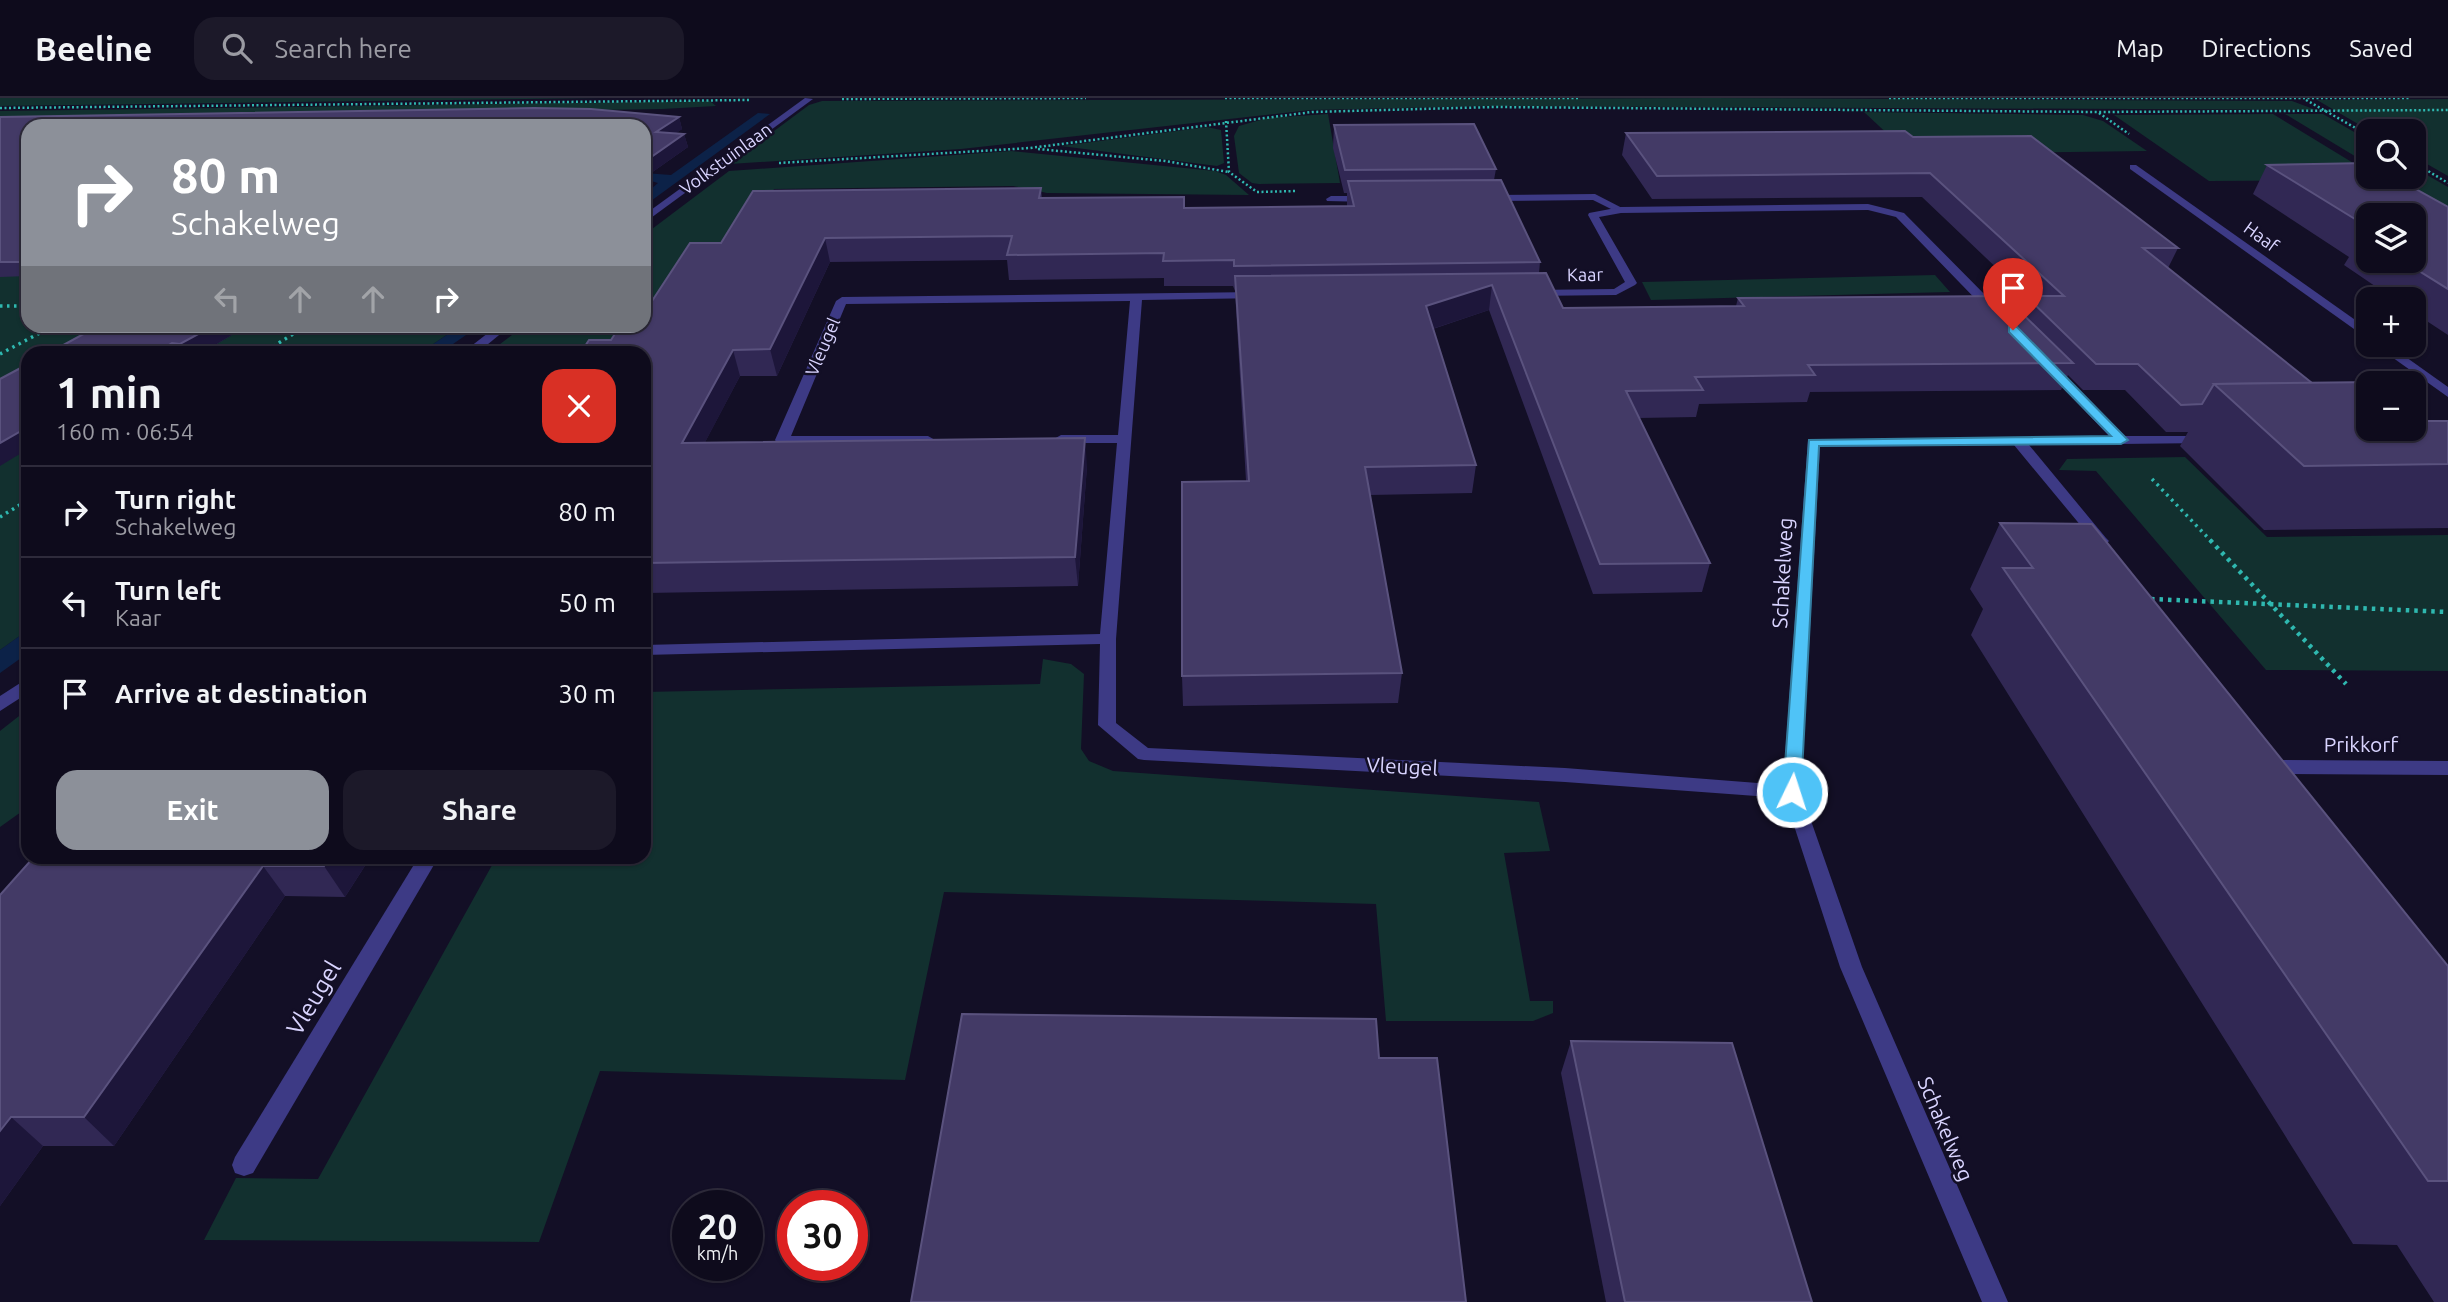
<!DOCTYPE html>
<html lang="en">
<head>
<meta charset="utf-8">
<style>
	body { margin:0; font-family:Ubuntu,sans-serif; background:#1c1929; color:#f1f3f6; height:100vh; display:flex; flex-direction:column; font-size:26px; white-space:nowrap }
	* { box-sizing:border-box; margin:0 }
	p { font-size:23px; color:#9b9ba3 }
	.icon { flex:none; width:38px; height:38px; fill:none; stroke:currentColor; stroke-width:2; stroke-linecap:round; stroke-linejoin:round }
	.map { position:relative; flex:1; overflow:hidden }
	.sheet { position:absolute; left:21px; top:248px; width:630px; height:518px; display:flex; flex-direction:column; background:#0e0b1c; border-radius:21px; box-shadow:0 2px 5px #0004,0 0 0 2px #2e2b3b }
	.sheet>* { flex:none }
	.banner { position:absolute; left:21px; top:21px; width:630px; height:214px; border-radius:21px; box-shadow:0 2px 5px #0004,0 0 0 2px #2e2b3b; background:#8c9099; color:#fff; overflow:hidden }
	.fabs { position:absolute; left:2356px; top:21px; display:grid; gap:14px }
	.fabs a { display:grid; place-items:center; width:70px; height:70px; border-radius:14px; background:#0e0b1c; box-shadow:0 2px 5px #0004,0 0 0 2px #2e2b3b; font-size:35px }
	.speed { position:absolute; left:672px; top:1092px; display:flex; gap:14px; font-size:35px; font-weight:700; text-align:center }
	.speed>* { display:grid; place-content:center; width:91px; height:91px; border-radius:50%; background:#0e0b1c; box-shadow:0 2px 5px #0004,0 0 0 2px #2e2b3b; line-height:1 }
	.speed small { font-size:18px; font-weight:400 }
	.speed .limit { border:10px solid #d22; background:#fff; color:#111 }
	.pin { position:absolute; display:grid; place-items:center; width:60px; height:60px; color:#fff; margin:-72px -30px; border-radius:50% 50% 50% 0; rotate:-45deg; box-shadow:0 0 7px #0007 }
	.pin .icon { rotate:45deg }
	.me { position:absolute; width:77px; margin:-38px; rotate:4deg; stroke-linejoin:round; filter:drop-shadow(0 0 5px #0008) }
	.turn { display:flex; align-items:center; gap:24px; height:147px; padding:0 35px; font-size:32px }
	.turn .icon { width:91px; height:91px; stroke-width:2.5 }
	.turn b { display:block; font-size:49px; line-height:60px }
	.lanes { display:flex; align-items:center; height:66px; padding:0 35px; background:#0003; justify-content:center; gap:35px; direction:ltr }
	.lanes .off { opacity:.35 }
	.round { display:grid; place-items:center; flex:none; width:74px; height:74px; border-radius:21px; background:#1c1929 }
	.summary { display:flex; align-items:center; justify-content:space-between; height:119px; padding:0 35px }
	h1 { font-size:42px; font-weight:600; line-height:52px }
	.primary-button { display:flex; gap:14px; margin-top:auto; padding:14px 35px }
	.primary-button a { flex:1; height:80px; border-radius:21px; background:#8c9099; color:#fff; font-size:28px; font-weight:600; line-height:80px; text-align:center }
	.primary-button a+a { background:#1c1929; color:#f1f3f6 }
	ul { padding:0; list-style:none }
	li { display:flex; align-items:center; gap:21px; height:91px; padding:0 35px; border-top:2px solid #2e2b3b }
	li div { flex:1 }
	li b { display:block; font-size:26px }
	li em { font-style:normal }
	header { display:flex; align-items:center; gap:42px; box-sizing:border-box; height:98px; padding:0 35px; background:#0e0b1c; border-bottom:2px solid #2e2b3b }
	header strong { font-size:33px }
	nav { display:flex; gap:38px; margin-inline-start:auto; font-size:24px }
	.search { width:490px; height:63px; background:#1c1929; display:flex; align-items:center; gap:18px; box-sizing:border-box; padding:0 24px; border-radius:21px; color:#9b9ba3; font-size:26px }
	.map>svg:first-child { display:block }
	.green { fill:#12302f }
	.water { fill:#0c2248 }
	.lines { fill:none; stroke-linecap:round; stroke-linejoin:round }
	.path-far2 { stroke:#2fb8b0; stroke-width:2.5; stroke-dasharray:2 2.5; stroke-linecap:butt }
	.path-far1 { stroke:#2fb8b0; stroke-width:3.5; stroke-dasharray:2.5 4.5; stroke-linecap:butt }
	.path { stroke:#2fb8b0; stroke-width:4.5; stroke-dasharray:3.5 5; stroke-linecap:butt }
	.lane { fill:#3d3a85; fill-rule:evenodd }
	.street { fill:#3d3a85; fill-rule:evenodd }
	.wall { fill:#312854; fill-rule:evenodd }
	.shaded-wall { fill:#1d163a }
	.building { fill:#433a66; stroke:#5a527e; stroke-width:2 }
	.route { fill:#4fc3f7; stroke:#337fa1; stroke-width:2 }
	.labels { text-anchor:middle; stroke-width:5; stroke-linejoin:round; paint-order:stroke }
	.far-street-label { font-size:18px; fill:#d9d4ff; stroke:#130f26 }
	.street-label { font-size:21px; fill:#d9d4ff; stroke:#130f26 }
	.near-street-label { font-size:24px; fill:#d9d4ff; stroke:#130f26 }
</style>
</head>
<body>
<header>
<strong>Beeline</strong>
<div class="search"><svg class="icon" aria-label="search" viewBox="0 0 24 24"><circle cx="10" cy="10" r="6"/><path d="M15 15l6 6"/></svg>Search here</div>
<nav><a>Map</a><a>Directions</a><a>Saved</a></nav>
</header>
<div class="map">
<svg width="2448" height="1204" viewBox="0 0 2448 1204">
	<rect width="100%" height="100%" fill="#130f26"/>
	<g class="green">
		<polygon points="0,0 601,0 0,8"/>
		<polygon points="1711,0 2292,3 2316,12 1492,8 1311,12 961,51 730,66 809,7 822,3"/>
		<polygon points="2448,1 2448,78 2413,58 2413,33 2370,33 2317,2"/>
		<polygon points="710,3 716,8 662,11 0,21 0,13"/>
		<polygon points="1864,14 2083,17 2103,23 2147,53 1909,56"/>
		<polygon points="1328,16 1340,85 1259,86 1252,85 1239,75 1234,38 1239,28 1267,20"/>
		<polygon points="2273,16 2368,74 2368,79 2380,82 2209,83 2114,17"/>
		<polygon points="2285,16 2323,16 2368,42 2368,66"/>
		<polygon points="0,27 633,28 28,28 28,228 460,228 420,255 28,256 28,532 0,552"/>
		<polygon points="1207,29 1221,32 1224,65 1217,68 1061,48"/>
		<polygon points="1011,53 1215,73 1226,77 1249,97 1047,95 1013,88 774,91 751,125 644,256 487,256 524,228 644,228 644,137 729,73"/>
		<polygon points="2413,69 2448,89 2448,114 2389,79 2413,79"/>
		<polygon points="1935,177 1950,194 1651,202 1642,184"/>
		<polygon points="2185,359 2267,439 2448,437 2448,573 2266,572 2096,373 2059,372 2067,361"/>
		<polygon points="1043,561 1071,566 1084,576 1081,651 1089,663 1113,673 1539,704 1550,753 1504,755 1530,903 1553,903 1553,915 1533,923 1386,923 1376,806 944,794 905,982 600,973 539,1144 204,1142 236,1080 318,1081 496,760 644,760 644,594 1040,586"/>
		<polygon points="28,611 28,709 0,729 0,633"/>
	</g>
	<g class="water">
		<polygon points="758,15 770,16 644,108 644,97 658,85 644,81 644,75 671,77"/>
		<polygon points="460,228 479,228 440,255 420,255"/>
		<polygon points="28,532 28,555 0,575 0,552"/>
	</g>
	<g class="lines">
		<g class="path-far2">
			<polyline points="1225,0 1579,0"/>
			<polyline points="1889,0 2410,0"/>
			<polyline points="842,1 1086,0"/>
			<polyline points="2306,2 2368,37"/>
			<polyline points="0,10 749,2"/>
			<polyline points="2099,15 2129,36"/>
			<polyline points="1226,23 1229,74 1257,94 1297,93"/>
			<polyline points="1038,51 1165,63 1229,74"/>
			<polyline points="2413,64 2448,85"/>
			<polyline points="779,65 1030,50 1312,14 1494,9 2098,14 2448,12"/>
		</g>
		<g class="path-far1">
			<polyline points="0,208 28,208"/>
			<polyline points="0,256 53,228"/>
			<polyline points="261,256 306,228"/>
			<polyline points="2152,381 2212,444"/>
			<polyline points="0,419 28,402"/>
		</g>
		<g class="path">
			<polyline points="2210,442 2346,586"/>
			<polyline points="2151,501 2448,514"/>
		</g>
		<g class="lane">
			<polygon points="1595,96 1626,112 1617,114 1593,102 1488,103 1483,100 1488,97"/>
			<polygon points="1331,98 1369,98 1374,101 1369,104 1327,103 1326,101"/>
		</g>
		<g class="street">
			<polygon points="805,0 813,1 644,125 644,117"/>
			<polygon points="2130,67 2136,67 2368,231 2368,241 2130,71"/>
			<polygon points="1868,106 1904,115 2000,212 2000,218 1992,218 1896,119 1868,112 1621,115 1599,119 1637,185 1635,187 1616,197 1531,198 1525,195 1531,192 1614,191 1625,184 1588,117 1589,115 1621,109"/>
			<polygon points="1258,194 1264,198 1262,200 1142,202 1116,541 1116,625 1148,650 1565,670 1783,687 1808,342 2109,338 2044,270 2044,264 2052,264 2125,338 2212,338 2214,341 2207,345 2029,347 2106,440 2109,443 2106,446 2096,446 2014,347 1820,349 1801,694 1862,869 2008,1204 1982,1204 1840,869 1785,700 1565,684 1144,662 1138,661 1098,627 1100,546 644,557 644,547 1100,536 1117,345 1061,345 1054,341 1061,337 1118,337 1130,203 846,206 791,338 928,338 935,342 928,346 777,345 775,342 836,203 842,199"/>
			<polygon points="497,228 510,228 476,256 461,256"/>
			<polygon points="2375,247 2389,247 2448,289 2448,299"/>
			<polygon points="28,580 28,595 0,613 0,598"/>
			<polygon points="2274,662 2448,663 2448,677 2274,676 2267,674 2265,669 2267,664"/>
			<polygon points="418,760 438,760 253,1075 244,1078 235,1075 232,1067 235,1059"/>
		</g>
	</g>
	<g class="wall">
		<polygon points="0,19 679,19 682,31 676,35 684,36 688,49 644,80 644,28 28,28 28,178 0,179"/>
		<polygon points="1334,27 1496,71 1494,82 1540,164 1539,175 1563,210 1736,208 1738,200 2020,213 2026,198 1922,99 1652,101 1622,57 1626,35 1913,39 2178,150 2168,170 2312,285 2427,323 2448,323 2448,430 2264,432 2180,348 2188,334 2166,334 2125,292 2083,292 2068,277 2061,292 1810,294 1807,304 1699,306 1696,319 1639,320 1710,465 1702,494 1593,496 1489,212 1433,231 1476,367 1472,395 1370,397 1402,575 1398,605 1183,608 1182,578 1246,383 1235,193 1233,188 1164,188 1164,180 1009,182 1007,162 830,164 777,278 740,278 705,344 1087,368 1078,488 646,495 644,488 644,256 611,242 652,203 721,145 1041,90 1042,100 1184,110 1347,108 1347,95 1344,95 1333,50"/>
		<path d="M2267,67L2448,109V237L2413,214V201H2394L2344,167L2349,159L2253,96ZM2368,117L2413,163H2368Z"/>
		<polygon points="98,228 247,228 200,256 47,256"/>
		<polygon points="2000,425 2448,868 2448,1204 2434,1204 2397,1147 2353,1146 1971,537 1983,511 1970,491"/>
		<polygon points="33,760 370,760 345,799 285,798 114,1048 43,1048 0,1108"/>
		<polygon points="1571,943 1812,1204 1606,1204 1561,975"/>
	</g>
	<g class="shaded-wall">
		<polygon points="679,19 682,31 660,47 656,34"/>
		<polygon points="684,36 688,49 644,80 644,64"/>
		<polygon points="825,140 830,164 777,278 770,251"/>
		<polygon points="1492,187 1489,212 1423,234 1426,208"/>
		<polygon points="213,228 247,228 200,256 185,256 180,246"/>
		<polygon points="172,245 177,256 154,256"/>
		<polygon points="733,252 740,278 690,373 682,345"/>
		<polygon points="28,329 28,351 0,368 0,345"/>
		<polygon points="1085,340 1087,368 1078,488 1075,459"/>
		<polygon points="330,760 370,760 345,799 324,768"/>
		<polygon points="263,768 285,798 114,1048 84,1019"/>
		<polygon points="11,1019 43,1048 0,1108 0,1033"/>
	</g>
	<g class="building">
		<polygon points="534,10 591,11 679,19 656,34 684,36 644,64 644,28 28,28 28,164 0,164 0,19"/>
		<polygon points="1474,26 1496,71 1345,72 1334,27"/>
		<polygon points="1905,33 1913,39 2031,38 2178,150 2143,150 2312,285 2214,286 2202,306 2181,307 2138,266 2096,266 2026,198 2064,198 1930,75 1657,78 1626,35"/>
		<polygon points="2368,65 2368,79 2394,79 2448,109 2448,191 2403,163 2413,163 2413,117 2368,117 2368,129 2267,67"/>
		<polygon points="1501,82 1540,164 1234,168 1234,162 1163,163 1164,155 1007,157 1012,138 825,140 770,251 733,252 682,345 1085,340 1075,459 644,465 644,449 647,443 644,443 644,256 580,256 589,242 611,242 620,228 644,228 644,203 652,203 690,145 721,145 753,93 1041,90 1039,100 1184,99 1184,110 1354,108 1348,83"/>
		<polygon points="1546,175 1563,210 1744,208 1738,200 2004,198 2073,265 1808,267 1815,277 1695,279 1703,292 1626,293 1710,465 1600,466 1492,187 1426,208 1476,367 1365,369 1402,575 1182,578 1182,384 1249,383 1235,178"/>
		<polygon points="98,228 213,228 180,246 172,245 154,256 47,256"/>
		<polygon points="28,266 28,329 0,345 0,281"/>
		<polygon points="2376,284 2377,285 2368,285 2368,331 2413,331 2413,313 2427,323 2448,323 2448,366 2304,368 2214,286"/>
		<polygon points="2000,425 2092,426 2448,868 2448,1083 2428,1083 2003,470 2033,470"/>
		<polygon points="33,760 330,760 324,768 263,768 84,1019 11,1019 0,1033 0,797"/>
		<polygon points="962,916 1376,921 1379,960 1437,960 1466,1204 911,1204"/>
		<polygon points="1571,943 1732,945 1812,1204 1625,1204"/>
	</g>
	<polygon class="route" points="2009,229 2017,229 2128,342 2121,346 1819,348 1801,694 1792,701 1786,699 1783,694 1809,342 2111,338 2009,234"/>
	<g class="labels">
		<g class="far-street-label">
			<text transform="translate(726 61) rotate(-36)" y="6">Volkstuinlaan</text>
			<text transform="translate(2261 139) rotate(36)" y="6">Haaf</text>
			<text transform="translate(1585 177) rotate(-1)" y="6">Kaar</text>
			<text transform="translate(823 249) rotate(-67)" y="6">Vleugel</text>
		</g>
		<g class="street-label">
			<text transform="translate(1783 475) rotate(-87)" y="7">Schakelweg</text>
			<text x="2361" y="654">Prikkorf</text>
			<text transform="translate(1402 669) rotate(3)" y="7">Vleugel</text>
			<text transform="translate(1945 1031) rotate(67)" y="7">Schakelweg</text>
		</g>
		<g class="near-street-label">
			<text transform="translate(314 900) rotate(-59)" y="8">Vleugel</text>
		</g>
	</g>
</svg>
<div class="fabs">
<a><svg class="icon" aria-label="search" viewBox="0 0 24 24"><circle cx="10" cy="10" r="6"/><path d="M15 15l6 6"/></svg></a>
<a><svg class="icon" aria-label="layers" viewBox="0 0 24 24"><path d="M12 4l9 5-9 5-9-5zM3 14l9 5 9-5"/></svg></a>
<a>+</a>
<a>−</a>
</div>
<div class="speed"><div>20<small>km/h</small></div><div class="limit">30</div></div>
<div class="pin" style="left:2013px;top:232px;background:#d93025"><svg class="icon" aria-label="arrive" viewBox="0 0 24 24"><path d="M6 21V4h12l-3 4 3 4H6"/></svg></div>
<svg class="me" style="left:1792px;top:694px" viewBox="-20 -20 40 40"><circle r="17" fill="#4fc3f7" stroke="#fff" stroke-width="3"/><path d="M0-11L8 9 0 5-8 9z" fill="#fff"/></svg>
<div class="banner">
<div class="turn"><svg class="icon" aria-label="right" viewBox="0 0 24 24"><path d="M7 20v-9h11M14 6l5 5-5 5"/></svg><div><b>80 m</b>Schakelweg</div></div>
<div class="lanes"><svg class="icon off" aria-label="left" viewBox="0 0 24 24"><path d="M17 20v-9H6M10 6l-5 5 5 5"/></svg><svg class="icon off" aria-label="ahead" viewBox="0 0 24 24"><path d="M12 20V5M6 11l6-6 6 6"/></svg><svg class="icon off" aria-label="ahead" viewBox="0 0 24 24"><path d="M12 20V5M6 11l6-6 6 6"/></svg><svg class="icon" aria-label="right" viewBox="0 0 24 24"><path d="M7 20v-9h11M14 6l5 5-5 5"/></svg></div>
</div>
<section class="sheet">
<div class="summary"><div><h1>1 min</h1><p>160 m · 06:54</p></div><a class="round" style="background:#d93025;color:#fff"><svg class="icon" aria-label="close" viewBox="0 0 24 24"><path d="M6 6l12 12M18 6L6 18"/></svg></a></div>
<ul>
<li><svg class="icon" aria-label="right" viewBox="0 0 24 24"><path d="M7 20v-9h11M14 6l5 5-5 5"/></svg><div><b>Turn right</b><p>Schakelweg</p></div><em>80 m</em></li>
<li><svg class="icon" aria-label="left" viewBox="0 0 24 24"><path d="M17 20v-9H6M10 6l-5 5 5 5"/></svg><div><b>Turn left</b><p>Kaar</p></div><em>50 m</em></li>
<li><svg class="icon" aria-label="arrive" viewBox="0 0 24 24"><path d="M6 21V4h12l-3 4 3 4H6"/></svg><div><b>Arrive at destination</b></div><em>30 m</em></li>
</ul>
<div class="primary-button"><a>Exit</a><a>Share</a></div>
</section>
</div>
</body>
</html>
